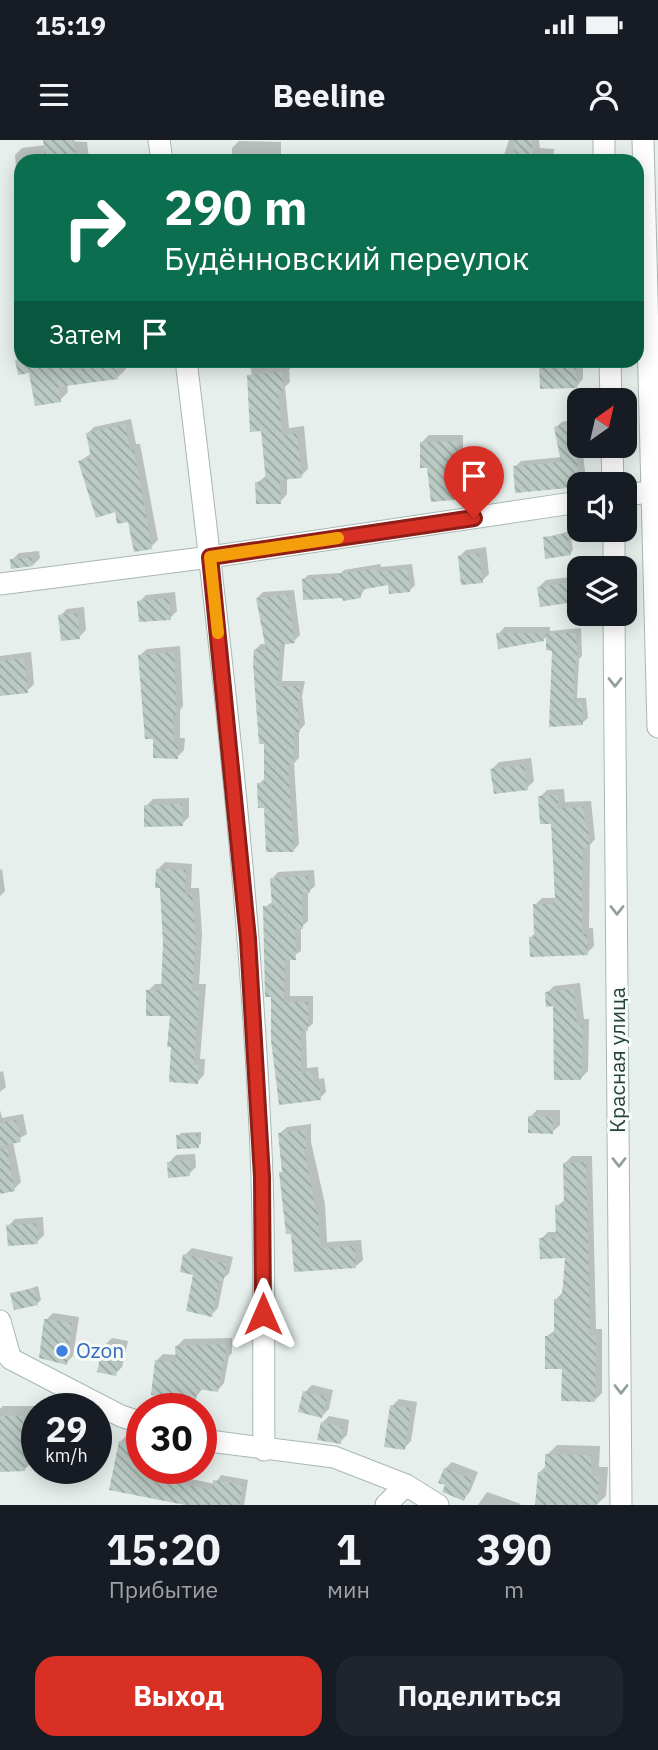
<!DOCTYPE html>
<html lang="ru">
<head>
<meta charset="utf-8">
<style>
	body { margin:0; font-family:"IBM Plex Sans",sans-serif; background:#20242c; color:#f1f3f6; height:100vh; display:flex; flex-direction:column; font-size:26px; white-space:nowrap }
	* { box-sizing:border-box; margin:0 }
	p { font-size:23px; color:#9ea1a6 }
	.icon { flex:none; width:38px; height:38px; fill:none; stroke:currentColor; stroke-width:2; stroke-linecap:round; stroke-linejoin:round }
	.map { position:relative; height:1365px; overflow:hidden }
	.details { display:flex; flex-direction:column; background:#171b24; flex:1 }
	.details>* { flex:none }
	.top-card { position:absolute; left:14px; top:14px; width:630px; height:214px; border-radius:21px; box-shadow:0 4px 18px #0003; background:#0b6e4f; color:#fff; overflow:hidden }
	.needle { width:46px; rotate:34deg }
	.tools { position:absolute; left:567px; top:248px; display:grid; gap:14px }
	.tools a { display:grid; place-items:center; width:70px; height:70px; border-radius:14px; background:#171b24; box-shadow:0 4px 18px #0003; font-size:35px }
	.speed { position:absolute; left:21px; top:1253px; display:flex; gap:14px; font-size:35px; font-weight:700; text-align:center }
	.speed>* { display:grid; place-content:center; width:91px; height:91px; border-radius:50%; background:#171b24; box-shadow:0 4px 18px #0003; line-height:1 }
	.speed small { font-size:18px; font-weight:400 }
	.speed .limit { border:10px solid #d22; background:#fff; color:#111 }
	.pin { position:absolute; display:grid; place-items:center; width:60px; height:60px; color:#fff; margin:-72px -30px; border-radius:50% 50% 50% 0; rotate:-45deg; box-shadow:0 0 7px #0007 }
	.pin .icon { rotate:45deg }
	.me { position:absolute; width:77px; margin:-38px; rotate:0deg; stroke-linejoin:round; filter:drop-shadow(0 0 5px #0008) }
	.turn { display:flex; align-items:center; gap:24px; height:147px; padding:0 35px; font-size:32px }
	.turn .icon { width:91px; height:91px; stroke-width:2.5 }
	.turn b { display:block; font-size:49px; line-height:60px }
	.then { display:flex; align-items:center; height:66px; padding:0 35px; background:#0003; gap:14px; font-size:26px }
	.eta { display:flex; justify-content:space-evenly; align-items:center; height:119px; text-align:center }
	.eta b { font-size:42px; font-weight:700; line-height:49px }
	.button { display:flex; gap:14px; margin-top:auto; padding:14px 35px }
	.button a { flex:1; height:80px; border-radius:21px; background:#d93025; color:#fff; font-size:28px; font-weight:700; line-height:80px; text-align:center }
	.button a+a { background:#20242c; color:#f1f3f6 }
	.status { display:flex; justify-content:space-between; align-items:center; height:49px; padding:0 35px; background:#171b24; direction:ltr }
	.status svg { height:19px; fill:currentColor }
	header { display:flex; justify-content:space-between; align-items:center; height:91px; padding:0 35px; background:#171b24; font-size:32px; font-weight:700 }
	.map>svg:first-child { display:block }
	.shadow { fill:#0003 }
	.building { fill:url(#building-back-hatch) }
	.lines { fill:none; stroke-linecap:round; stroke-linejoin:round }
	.minor-casing { stroke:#a8b8b2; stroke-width:23 }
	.minor { stroke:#fff; stroke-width:21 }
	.oneway { stroke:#92a09c }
	.route-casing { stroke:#8d1f18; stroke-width:18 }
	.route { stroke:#d93025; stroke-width:12 }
	.slow { stroke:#f59e0b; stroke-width:12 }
	.shop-dot { fill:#3f7fe0; stroke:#f7fbf9; stroke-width:2.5 }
	.labels { text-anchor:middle; stroke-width:6; stroke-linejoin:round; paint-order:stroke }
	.street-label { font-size:21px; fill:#24423a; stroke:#f7fbf9 }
	.shop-label { font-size:21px; fill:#366cbe; stroke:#f7fbf9; text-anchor:start }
</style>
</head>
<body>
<div class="status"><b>15:19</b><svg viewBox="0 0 49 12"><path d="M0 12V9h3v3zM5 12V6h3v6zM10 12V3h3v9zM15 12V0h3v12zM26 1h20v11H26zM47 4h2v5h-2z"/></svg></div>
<header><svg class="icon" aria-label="menu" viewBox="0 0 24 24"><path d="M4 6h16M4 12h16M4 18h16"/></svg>Beeline<svg class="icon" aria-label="person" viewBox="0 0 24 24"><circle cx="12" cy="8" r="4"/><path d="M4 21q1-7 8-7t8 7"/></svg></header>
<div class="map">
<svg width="658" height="1365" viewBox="0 0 658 1365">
	<defs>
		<pattern id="building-back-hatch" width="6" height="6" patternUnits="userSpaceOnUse" patternTransform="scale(1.75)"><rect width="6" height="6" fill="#bbcac4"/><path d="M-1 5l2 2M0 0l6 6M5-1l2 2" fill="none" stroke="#98a6a0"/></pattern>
	</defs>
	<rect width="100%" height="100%" fill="#e6efeb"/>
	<g class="shadow">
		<polygon points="45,0 87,2 89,18 86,21 21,21 21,27 16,27 15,15 22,8 46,5"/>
		<polygon points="509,0 539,0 540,8 554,9 553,21 502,21"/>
		<polygon points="239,1 281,2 281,21 232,21 232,8"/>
		<polygon points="21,196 21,220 124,220 126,229 118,237 67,245 68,252 60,260 30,231 19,233 14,203"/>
		<polygon points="249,220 298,220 289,230 290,242 285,247 289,288 304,286 308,329 301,336 287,338 287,354 280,362 257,343 267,335 262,289"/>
		<polygon points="546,220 583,220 583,239 576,247 541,225"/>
		<polygon points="579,278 579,306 582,306 586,339 579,345 516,351 515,327 521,321 562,317 555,288 562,282"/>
		<polygon points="131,279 136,304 140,304 158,400 151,407 116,369 80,321 92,313 88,293 94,287"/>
		<polygon points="429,295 463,295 463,326 469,326 472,350 465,357 429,326 422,302"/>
		<polygon points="570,391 573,410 570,413 545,398"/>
		<polygon points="486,407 489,434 482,441 459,417 466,410"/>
		<polygon points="39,411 40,418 33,425 12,420 19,413"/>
		<polygon points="380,424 381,427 412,424 415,445 410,450 390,443 365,448 360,457 343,456 303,440 308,435 341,433 344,430"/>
		<polygon points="578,436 579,455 574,460 539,447 546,440"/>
		<polygon points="294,450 300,495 294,501 285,502 282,541 305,541 302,556 305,584 299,591 299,618 294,623 299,704 294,710 266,666 259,644 265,638 266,602 255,510 261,504 266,504 257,458 263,452"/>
		<polygon points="175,452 177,471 170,478 139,462 146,455"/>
		<polygon points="84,467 86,490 79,497 60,476 67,469"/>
		<polygon points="505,487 550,487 550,491 581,488 582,516 579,519 577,558 586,558 588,578 582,583 551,585 554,509 548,495 543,500 498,494"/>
		<polygon points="180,506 183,566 180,570 180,598 185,598 184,610 177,617 155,597 139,516 147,509"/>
		<polygon points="31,512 34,544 27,551 0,554 0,516"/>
		<polygon points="531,618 534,641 527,648 492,629 499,622"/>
		<polygon points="564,649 565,662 591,661 595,699 590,705 589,788 593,788 594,806 587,813 530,798 535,793 535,765 542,758 557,758 553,682 540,657 547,650"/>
		<polygon points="189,658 189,677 182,684 146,666 153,659"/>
		<polygon points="165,722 192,724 191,748 199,748 202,794 199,844 206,844 200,919 205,919 204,935 197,942 171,875 148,851 155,844 163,844 165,802 158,729"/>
		<polygon points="2,729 5,751 0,756 0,730"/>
		<polygon points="314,730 315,746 308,752 308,781 301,787 301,811 290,818 290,856 313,856 313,883 306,890 307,928 318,927 319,939 324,938 326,952 320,958 281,963 265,767 274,761 272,739 278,732"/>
		<polygon points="580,843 584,879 589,879 588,931 581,938 555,864 547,853 554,846"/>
		<polygon points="3,931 6,947 0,952 0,932"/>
		<polygon points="0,970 2,978 23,974 27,994 13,1002 21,1042 14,1049 0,1052"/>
		<polygon points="537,970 560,970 560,985 552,992 530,977"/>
		<polygon points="311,984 311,1002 325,1064 327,1102 361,1100 363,1120 355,1127 295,1130 293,1092 281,1033 283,1030 279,994 287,987"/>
		<polygon points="201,992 201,1003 198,1006 178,996 181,993"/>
		<polygon points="195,1014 196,1027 189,1034 169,1023 176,1015"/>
		<polygon points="572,1016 592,1016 596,1189 602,1189 602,1253 595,1260 563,1227 546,1197 555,1190 555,1160 562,1153 567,1116 541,1099 548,1092 557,1092 557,1066 566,1059 565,1023"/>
		<polygon points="43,1077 44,1095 37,1102 8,1086 15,1079"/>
		<polygon points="192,1108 233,1117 229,1133 224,1138 218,1168 211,1175 185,1115"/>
		<polygon points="38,1146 41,1160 38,1163 12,1154"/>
		<polygon points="53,1173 79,1177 73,1216 66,1223 46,1180"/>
		<polygon points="112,1198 128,1201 122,1227 115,1234 105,1205"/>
		<polygon points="232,1198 232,1213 229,1216 224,1243 217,1251 203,1248 195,1258 156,1221 163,1214 177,1215 177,1206 184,1199"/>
		<polygon points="312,1245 333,1250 329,1269 322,1276 305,1252"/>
		<polygon points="399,1259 417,1262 411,1301 404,1308 392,1266"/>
		<polygon points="3,1266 34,1266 36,1318 25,1329 0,1330 0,1269"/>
		<polygon points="329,1276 349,1280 347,1295 340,1302 322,1283"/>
		<polygon points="126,1296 142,1299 142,1328 174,1328 172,1335 215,1344 221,1335 248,1340 244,1365 194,1365 111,1349 120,1302"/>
		<polygon points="557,1305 600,1306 599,1327 608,1327 606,1356 596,1365 540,1332 547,1325 547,1315"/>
		<polygon points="452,1322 478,1332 470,1352 463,1359 447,1344 445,1329"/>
		<polygon points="487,1352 521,1364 520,1365 478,1365"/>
	</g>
	<g class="building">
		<polygon points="43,0 74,0 76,21 46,21"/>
		<polygon points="514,0 532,0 533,21 515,21"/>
		<polygon points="15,220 71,220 73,230 102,226 101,220 116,220 118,239 58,247 61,262 35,266 29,233 18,235"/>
		<polygon points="551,220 576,223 577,248 540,249 539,224 551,224"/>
		<polygon points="282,232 284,251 278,251 282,295 297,293 302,338 280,340 281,364 256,364 255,342 266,342 261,291 250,292 247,235"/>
		<polygon points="574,283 579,347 515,353 513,326 561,322 554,287"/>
		<polygon points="125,284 130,310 134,309 152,409 134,412 128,382 117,384 115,372 96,378 78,321 91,318 86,293"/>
		<polygon points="457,301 457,333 463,332 465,359 431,362 427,328 420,328 420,302"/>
		<polygon points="567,394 571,415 545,419 543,397"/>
		<polygon points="479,413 483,443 461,445 458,416"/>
		<polygon points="32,417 33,426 11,429 10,419"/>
		<polygon points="375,429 376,432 408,429 410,452 389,454 388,445 360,450 361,458 343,461 342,458 303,460 302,439 338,437 337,434"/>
		<polygon points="572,442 575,462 540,467 537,447"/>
		<polygon points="288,455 295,503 280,505 277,546 300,546 300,561 297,561 300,592 294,593 293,625 288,625 294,712 266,712 264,668 258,668 257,643 264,643 264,604 259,604 253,524 254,509 266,510 256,458"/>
		<polygon points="169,458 171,480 139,482 137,461"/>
		<polygon points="77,473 80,499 61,501 58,475"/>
		<polygon points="496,493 543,493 544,501 498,509"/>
		<polygon points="546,493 576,493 578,523 575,523 573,563 582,562 583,585 549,587 552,511 546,510"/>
		<polygon points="174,512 177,575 173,575 174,604 178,604 178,619 153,618 153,599 145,599 138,515"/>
		<polygon points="24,518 28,553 0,556 0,521"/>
		<polygon points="524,625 528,650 494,654 490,629"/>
		<polygon points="558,655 558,668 584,667 585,686 588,685 589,707 583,708 582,743 582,794 587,794 588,815 530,817 529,797 534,797 533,764 553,764 555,758 551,684 540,684 538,656"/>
		<polygon points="182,664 183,686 144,687 144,665"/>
		<polygon points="156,729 186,730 185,755 192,754 196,802 192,851 199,851 194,925 199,925 198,944 169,942 171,907 167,907 170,876 146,876 146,850 161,850 163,802 160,748 155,748"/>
		<polygon points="308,736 310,753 302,754 303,789 295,789 296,820 285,820 284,862 308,862 308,891 301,891 301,933 312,932 314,944 319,944 321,960 279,965 271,900 271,857 265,857 263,766 272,766 270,738"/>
		<polygon points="574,849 577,885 583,886 581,940 554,940 553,866 546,867 545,852"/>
		<polygon points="528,976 553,977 553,994 528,993"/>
		<polygon points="16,980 21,1002 0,1006 0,983"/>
		<polygon points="305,990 306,1009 304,1009 316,1071 318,1070 320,1108 355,1106 356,1128 294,1132 291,1094 286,1094 279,1032 282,1032 278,993"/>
		<polygon points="198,994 199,1008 177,1009 176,995"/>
		<polygon points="7,1008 15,1051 0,1054 0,1009"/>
		<polygon points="189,1020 190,1036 168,1038 167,1022"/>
		<polygon points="586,1022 590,1196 596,1196 595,1262 561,1261 562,1229 545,1229 545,1196 554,1196 554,1159 562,1159 565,1118 540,1119 539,1098 556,1098 555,1065 564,1065 563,1023"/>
		<polygon points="36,1083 38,1104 8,1106 6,1085"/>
		<polygon points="183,1114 227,1124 223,1142 219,1141 212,1177 186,1171 193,1135 180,1132"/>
		<polygon points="35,1148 38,1165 14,1170 10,1153"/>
		<polygon points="44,1179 72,1183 67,1225 39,1218"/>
		<polygon points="103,1204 122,1208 116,1236 97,1232"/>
		<polygon points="225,1204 226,1221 223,1221 218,1252 197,1249 196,1260 151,1255 155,1220 176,1222 175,1206"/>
		<polygon points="303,1251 327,1257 322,1278 298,1272"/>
		<polygon points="390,1265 411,1268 405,1310 384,1307"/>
		<polygon points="0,1276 24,1276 25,1331 0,1332"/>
		<polygon points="321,1282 343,1287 341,1304 317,1300"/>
		<polygon points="119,1301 142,1306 142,1328 170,1328 167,1341 212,1350 213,1340 243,1345 240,1365 185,1365 109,1350"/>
		<polygon points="545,1314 591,1315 591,1336 599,1336 597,1365 535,1365 538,1332 545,1332"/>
		<polygon points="444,1328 472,1339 464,1361 442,1352 445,1345 438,1343"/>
	</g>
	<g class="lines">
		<defs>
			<g id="minor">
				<polyline points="159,0 162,21"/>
				<polyline points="604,0 604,21"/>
				<polyline points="643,0 658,587"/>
				<path d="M186,220C219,491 252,763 262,1036C265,1127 263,1219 264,1310"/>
				<polyline points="610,220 611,261"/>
				<polyline points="612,306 613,345"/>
				<polyline points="625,355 658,351"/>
				<polyline points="614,390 614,429"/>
				<polyline points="0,444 210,417 579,362"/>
				<polyline points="614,474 621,1365"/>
				<polyline points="0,1181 10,1217"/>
				<polyline points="0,1206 11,1219 121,1276 142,1283"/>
				<polyline points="201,1300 334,1317 406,1345 438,1365"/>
				<polyline points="386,1365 406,1345"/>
			</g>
		</defs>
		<use href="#minor" class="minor-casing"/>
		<use href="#minor" class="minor"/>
	</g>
	<defs><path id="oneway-chevron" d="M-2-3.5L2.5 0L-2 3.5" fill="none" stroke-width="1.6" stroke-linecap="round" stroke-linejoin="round" transform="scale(1.75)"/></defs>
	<g class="oneway">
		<use href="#oneway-chevron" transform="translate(615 542) rotate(90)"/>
		<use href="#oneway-chevron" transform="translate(617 770) rotate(90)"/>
		<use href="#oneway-chevron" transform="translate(619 1022) rotate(90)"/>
		<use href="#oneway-chevron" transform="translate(621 1249) rotate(90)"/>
	</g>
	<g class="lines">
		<defs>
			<polyline id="route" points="263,1174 262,1037 248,799 210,417 474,378"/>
		</defs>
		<use href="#route" class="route-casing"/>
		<use href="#route" class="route"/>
		<polyline class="slow" points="218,493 210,417 338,398"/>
	</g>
	<circle class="shop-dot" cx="62" cy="1211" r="7"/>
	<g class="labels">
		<g class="street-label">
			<text transform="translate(618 920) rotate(-90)" y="7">Красная улица</text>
		</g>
		<g class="shop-label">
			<text x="76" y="1218">Ozon</text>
		</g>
	</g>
</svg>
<div class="tools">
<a><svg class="needle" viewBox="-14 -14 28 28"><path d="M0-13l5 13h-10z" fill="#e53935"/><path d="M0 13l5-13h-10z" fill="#9ea1a6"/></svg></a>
<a><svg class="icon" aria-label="sound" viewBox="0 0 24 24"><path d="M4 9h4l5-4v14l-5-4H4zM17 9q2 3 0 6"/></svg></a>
<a><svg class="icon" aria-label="layers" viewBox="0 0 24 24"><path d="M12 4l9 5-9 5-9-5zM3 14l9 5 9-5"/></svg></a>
</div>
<div class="speed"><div>29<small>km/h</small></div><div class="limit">30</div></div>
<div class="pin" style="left:474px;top:378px;background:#d93025"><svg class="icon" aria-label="arrive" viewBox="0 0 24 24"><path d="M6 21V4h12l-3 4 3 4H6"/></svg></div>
<svg class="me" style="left:263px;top:1174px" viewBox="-20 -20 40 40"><path d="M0-17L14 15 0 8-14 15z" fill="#d93025" stroke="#fff" stroke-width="4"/></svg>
<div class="top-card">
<div class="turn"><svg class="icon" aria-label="right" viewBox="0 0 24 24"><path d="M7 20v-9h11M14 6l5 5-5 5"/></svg><div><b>290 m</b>Будённовский переулок</div></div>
<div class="then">Затем<svg class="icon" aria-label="arrive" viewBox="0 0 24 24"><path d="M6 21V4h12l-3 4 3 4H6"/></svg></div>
</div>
</div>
<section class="details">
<div class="eta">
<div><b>15:20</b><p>Прибытие</p></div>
<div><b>1</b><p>мин</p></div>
<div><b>390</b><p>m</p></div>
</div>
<div class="button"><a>Выход</a><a>Поделиться</a></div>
</section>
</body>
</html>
